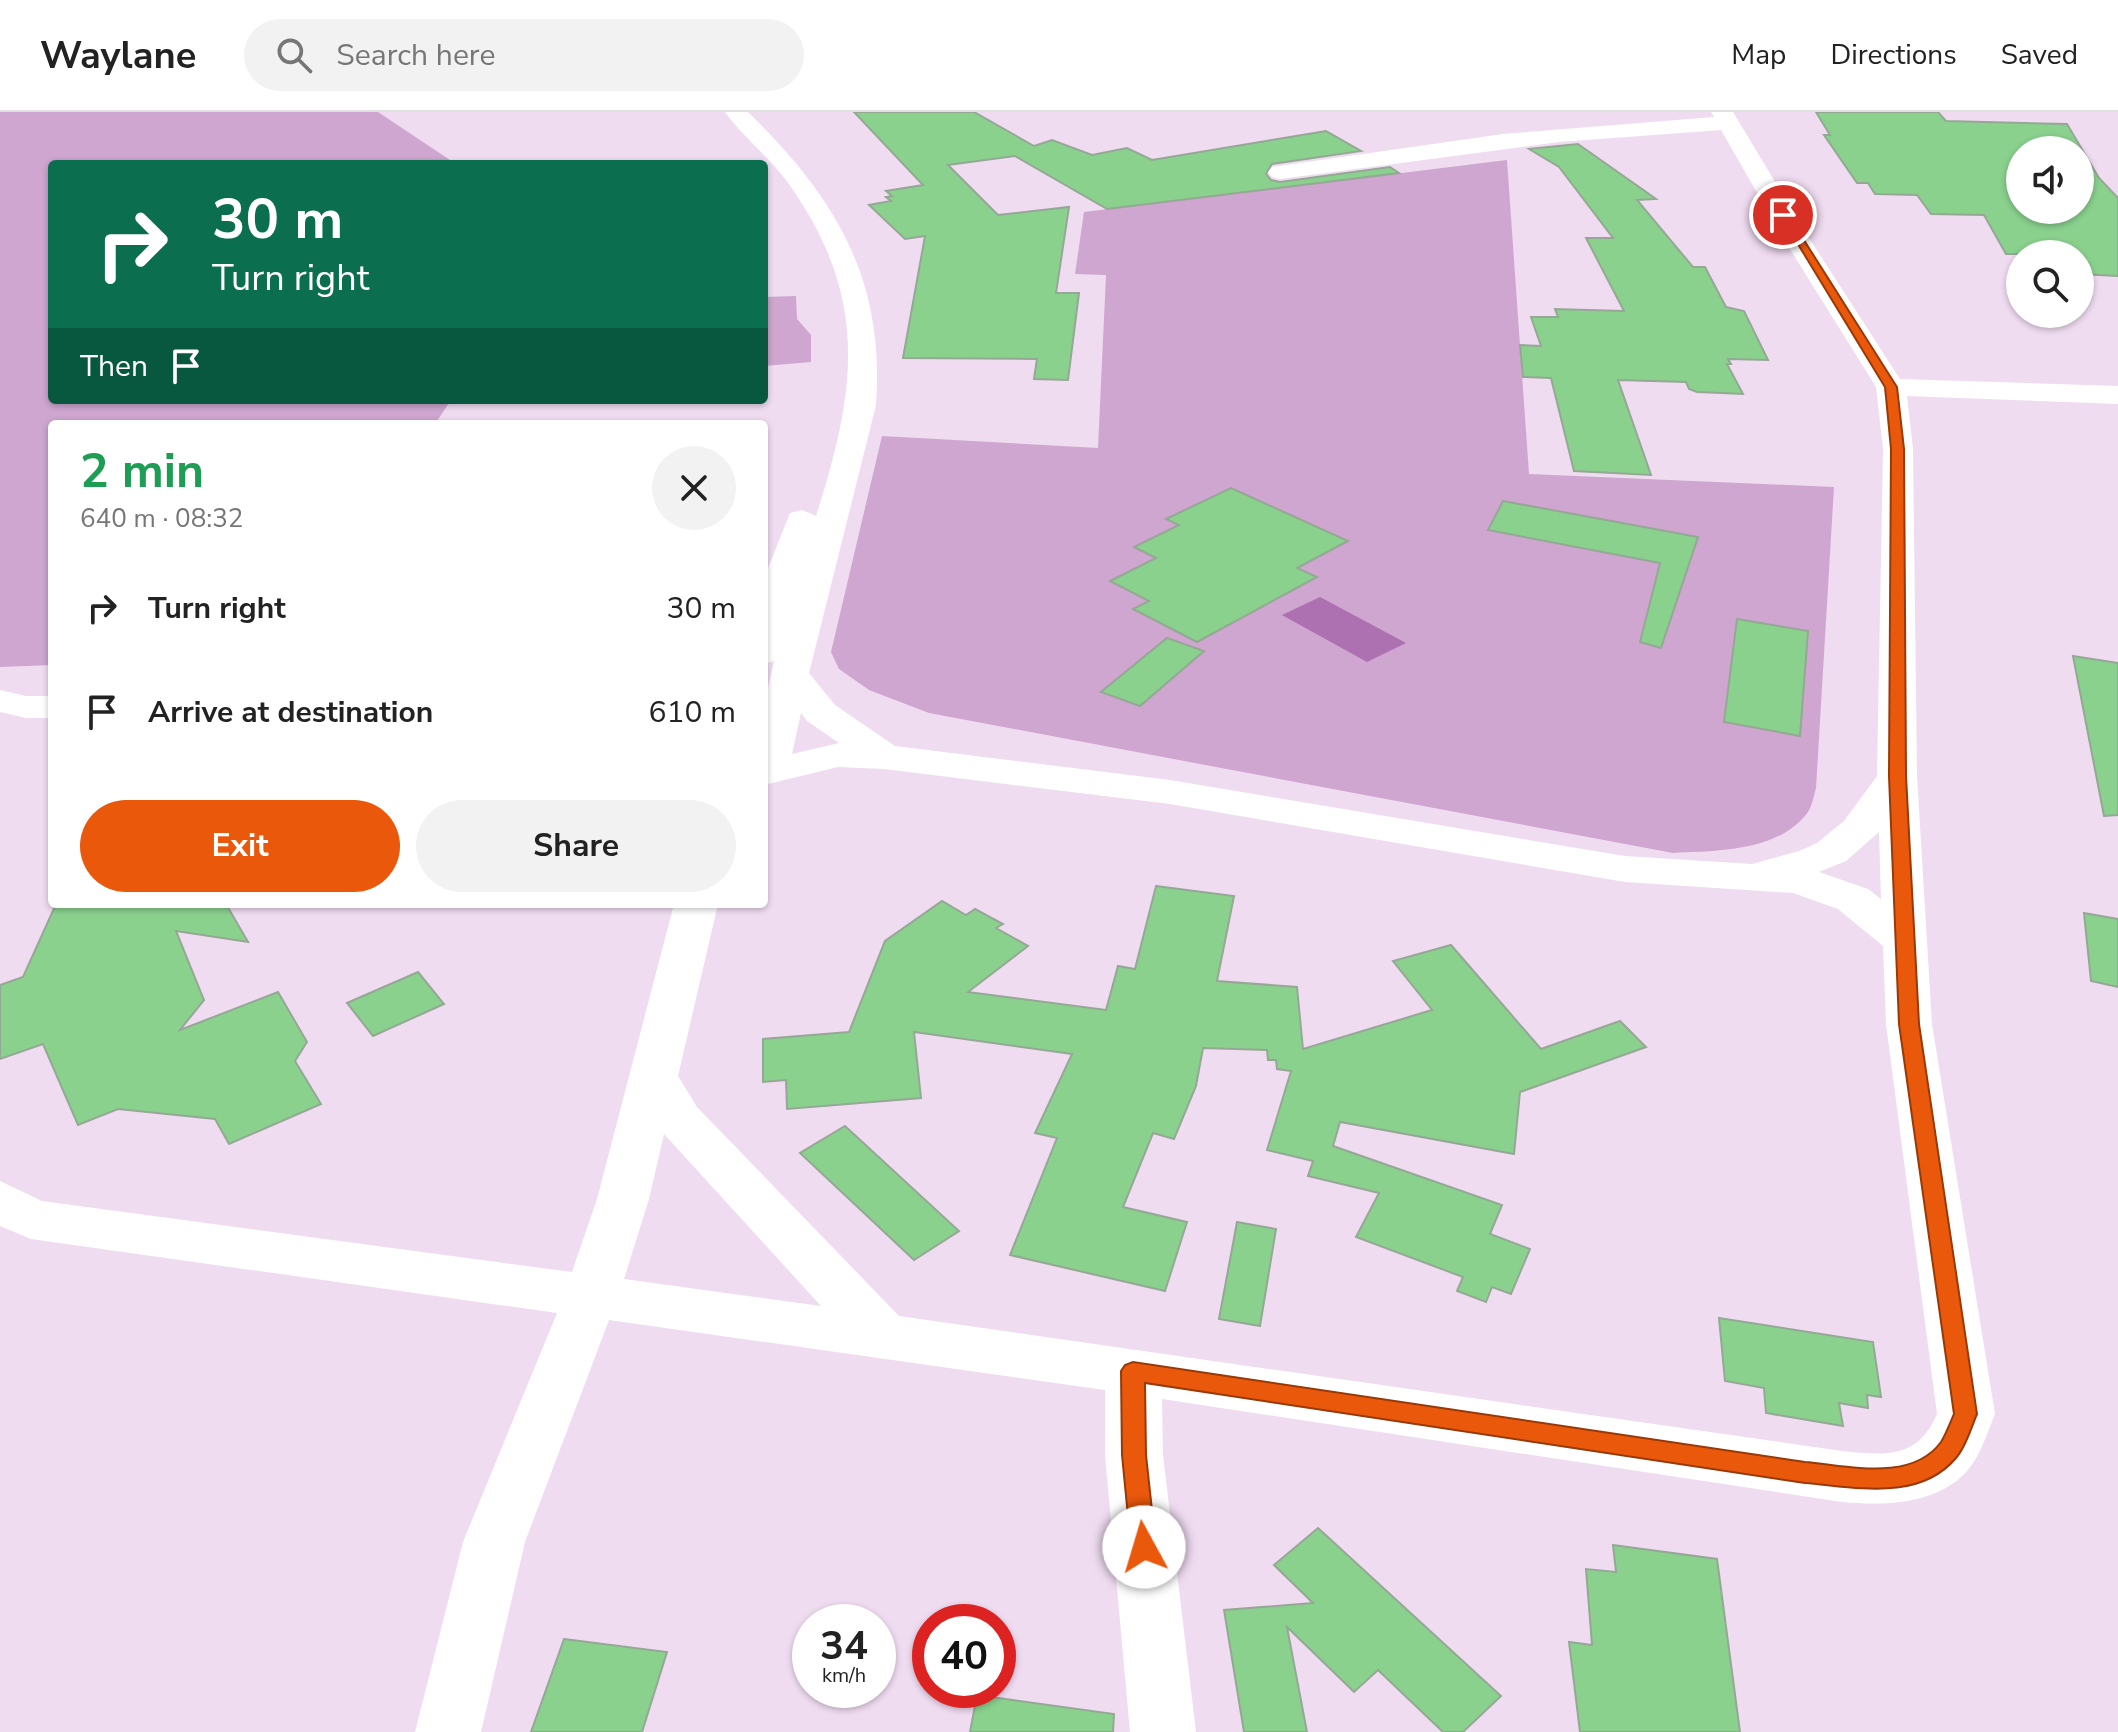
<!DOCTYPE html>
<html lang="en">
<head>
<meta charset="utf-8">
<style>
	body { margin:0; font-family:"Nunito Sans",sans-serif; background:#f2f2f2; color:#222; height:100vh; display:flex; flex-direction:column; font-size:30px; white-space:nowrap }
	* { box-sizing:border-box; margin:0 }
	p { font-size:26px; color:#767676 }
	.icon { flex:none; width:44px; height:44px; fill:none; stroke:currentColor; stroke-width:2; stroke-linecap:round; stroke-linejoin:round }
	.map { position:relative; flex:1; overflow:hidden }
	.panel { position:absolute; left:48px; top:308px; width:720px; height:488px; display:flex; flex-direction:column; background:#fff; border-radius:8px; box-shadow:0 2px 6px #0004 }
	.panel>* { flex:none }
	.top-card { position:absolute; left:48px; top:48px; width:720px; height:244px; border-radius:8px; box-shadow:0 2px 6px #0004; background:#0b6e4f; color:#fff; overflow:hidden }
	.fabs { position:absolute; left:2006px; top:24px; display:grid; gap:16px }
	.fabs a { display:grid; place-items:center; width:88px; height:88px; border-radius:50%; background:#fff; box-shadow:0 2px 6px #0004; font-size:40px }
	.speed { position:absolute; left:792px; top:1492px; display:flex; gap:16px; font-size:40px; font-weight:700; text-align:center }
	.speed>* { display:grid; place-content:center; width:104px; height:104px; border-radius:50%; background:#fff; box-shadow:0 2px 6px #0004; line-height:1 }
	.speed small { font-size:20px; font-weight:400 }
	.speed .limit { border:12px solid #d22; background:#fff; color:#111 }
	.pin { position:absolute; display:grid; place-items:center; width:68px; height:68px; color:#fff; margin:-34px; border:4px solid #fff; border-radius:50%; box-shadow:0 2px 8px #0007 }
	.me { position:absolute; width:88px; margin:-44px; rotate:354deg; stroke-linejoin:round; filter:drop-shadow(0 0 6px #0008) }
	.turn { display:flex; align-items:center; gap:28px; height:168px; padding:0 32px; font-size:36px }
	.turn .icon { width:104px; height:104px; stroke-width:2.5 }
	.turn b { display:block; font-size:56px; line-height:68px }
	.then { display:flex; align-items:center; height:76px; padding:0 32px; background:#0003; gap:16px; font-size:30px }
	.round { display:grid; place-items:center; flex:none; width:84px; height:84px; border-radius:42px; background:#f2f2f2 }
	.head { display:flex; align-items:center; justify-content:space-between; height:136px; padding:0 32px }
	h1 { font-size:48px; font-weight:700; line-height:60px; color:#1e9e55 }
	.cta { display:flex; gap:16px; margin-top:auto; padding:16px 32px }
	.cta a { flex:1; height:92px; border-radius:48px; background:#ea580c; color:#fff; font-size:32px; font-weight:700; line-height:92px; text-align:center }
	.cta a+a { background:#f2f2f2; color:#222 }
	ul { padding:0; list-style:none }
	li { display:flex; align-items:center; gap:24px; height:104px; padding:0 32px }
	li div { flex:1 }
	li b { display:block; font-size:30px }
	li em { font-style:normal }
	header { display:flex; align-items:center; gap:48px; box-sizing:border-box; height:112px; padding:0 40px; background:#fff; border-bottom:2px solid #e0e0e0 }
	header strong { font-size:38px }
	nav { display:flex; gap:44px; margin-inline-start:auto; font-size:28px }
	.search { width:560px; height:72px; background:#f2f2f2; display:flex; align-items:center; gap:20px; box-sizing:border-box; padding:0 28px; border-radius:44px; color:#767676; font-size:30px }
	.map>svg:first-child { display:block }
	.green { fill:#cea6cf }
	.water { fill:#ad70b1 }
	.building { fill:#8ad18e; stroke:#95a895; stroke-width:2; fill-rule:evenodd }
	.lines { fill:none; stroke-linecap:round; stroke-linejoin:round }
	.minor { fill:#fff; fill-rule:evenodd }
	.route { fill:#ea580c; stroke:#983908; stroke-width:2 }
</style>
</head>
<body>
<header>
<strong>Waylane</strong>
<div class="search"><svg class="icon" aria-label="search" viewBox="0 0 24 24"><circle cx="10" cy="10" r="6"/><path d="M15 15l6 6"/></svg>Search here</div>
<nav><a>Map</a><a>Directions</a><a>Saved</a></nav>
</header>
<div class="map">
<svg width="2118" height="1620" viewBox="0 0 2118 1620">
	<rect width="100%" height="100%" fill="#f0dcf1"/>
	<g class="green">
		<polygon points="0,0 378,0 450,48 452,52 52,52 52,288 451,288 435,312 52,312 52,553 0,555"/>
		<path d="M1507,48L1529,362L1834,375L1816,676C1814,683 1812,694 1808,700C1779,740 1716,739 1673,741L929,601L869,578L839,557L831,540L882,324L1098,336L1106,163L1075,162L1084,100Z"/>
		<polygon points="796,184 797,207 811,223 811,250 764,254 764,185"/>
	</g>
	<polygon class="water" points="1320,485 1406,531 1367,550 1282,503"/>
	<g class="building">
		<polygon points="854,0 974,0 1034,34 1052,28 1092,43 1127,36 1152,48 1326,19 1361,39 1272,52 1266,62 1271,68 1280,70 1390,55 1399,61 1107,97 1015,44 948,53 998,103 1069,95 1056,181 1079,181 1068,268 1034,267 1037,247 903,246 925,124 905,127 869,93 891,89 886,85 892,84 886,79 923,73"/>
		<path d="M1816,0H1938L1946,9L2067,12L2099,66L2118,86V164L2080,162V142H2006L1984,103L1931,102L1917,83L1875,82L1868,71H1857L1824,23H1830ZM2020,38H2080V98H2020Z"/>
		<polygon points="1578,32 1656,87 1637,88 1693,155 1705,155 1726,195 1744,199 1768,248 1728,247 1731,252 1727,252 1743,282 1697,280 1689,277 1686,270 1618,268 1651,363 1574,359 1551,266 1523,265 1520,233 1541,234 1531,205 1558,205 1555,197 1624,199 1586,126 1613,126 1559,55 1529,37"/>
		<polygon points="1231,376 1348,429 1297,456 1317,465 1197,530 1133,497 1149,489 1110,469 1156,446 1134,435 1179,413 1166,407"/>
		<polygon points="1503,389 1698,425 1661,536 1640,530 1660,451 1488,418"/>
		<polygon points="1737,507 1808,519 1800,624 1724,610"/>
		<polygon points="1167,526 1204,539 1140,594 1101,580"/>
		<polygon points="2073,544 2118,551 2118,703 2104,704"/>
		<polygon points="1156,774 1234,784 1217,869 1297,875 1303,937 1432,898 1393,849 1451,833 1541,937 1620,909 1646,935 1520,980 1514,1042 1340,1010 1333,1034 1502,1093 1490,1122 1530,1137 1511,1182 1492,1175 1486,1190 1457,1179 1463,1165 1356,1125 1379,1081 1308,1064 1313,1049 1267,1038 1291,959 1277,957 1276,948 1268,948 1267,938 1203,936 1196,974 1174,1027 1153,1021 1123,1095 1187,1110 1165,1179 1010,1143 1057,1026 1035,1021 1072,942 914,920 921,986 787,997 786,968 763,970 763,927 849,920 885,829 942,789 966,803 975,797 1003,812 996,816 1028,834 968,880 1106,898 1118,854 1135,857"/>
		<polygon points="56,792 226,792 248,830 176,819 204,888 180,918 278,880 307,930 295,949 321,992 229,1032 215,1007 118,997 78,1013 43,932 0,947 0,873 23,865"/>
		<polygon points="2084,801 2118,807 2118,875 2091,869"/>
		<polygon points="418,860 444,892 373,924 347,891"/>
		<polygon points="845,1014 959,1119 914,1148 800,1041"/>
		<polygon points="1237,1110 1276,1117 1260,1214 1219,1207"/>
		<polygon points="1719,1206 1873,1230 1881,1285 1867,1283 1868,1296 1839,1291 1843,1314 1766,1301 1764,1276 1725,1269"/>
		<polygon points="1318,1416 1501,1584 1463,1620 1443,1620 1378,1558 1354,1580 1287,1515 1307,1620 1244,1620 1224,1498 1313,1491 1274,1453"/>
		<polygon points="1613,1433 1717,1447 1740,1620 1580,1620 1569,1530 1592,1533 1586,1457 1616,1460"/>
		<polygon points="564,1527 667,1540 642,1620 531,1620"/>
		<polygon points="977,1583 1114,1602 1113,1620 970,1620"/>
	</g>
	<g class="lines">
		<g class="minor">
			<path d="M725,0H748C836,86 885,167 876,293L809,561L835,593L895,634L1170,668L1625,744L1752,752L1799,739L1817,731L1844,709L1877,664L1883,337L1876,275L1783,126L1721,18L1559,30L1280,67L1272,65L1268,60L1272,55L1503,22L1714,5L1711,0H1733L1809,126L1900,267L2118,274V292L1907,284L1913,337L1917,664L1932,912L1995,1302C1988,1319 1982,1339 1971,1354C1942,1393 1886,1394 1842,1390L1162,1287L1163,1343L1196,1620H1130L1105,1343V1278L609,1208L525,1430L481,1620H415L463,1430L557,1201L31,1127L0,1114V1069L42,1089L572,1160L597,1087L674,792H718L678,964L697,995L899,1204L1842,1339C1886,1343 1917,1348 1937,1302L1886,912L1883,834L1838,797L1793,781L1625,770L1170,692L884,657L838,655L764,673V594L774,549L764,552V466L790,401L802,398L816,404C857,276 870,184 786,68C768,44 743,25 725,0ZM801,601L807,609L839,631L792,642ZM1879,720L1881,787L1868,777L1819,760L1846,749ZM664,1022L821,1194L624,1167L649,1087Z"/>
			<polygon points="0,578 26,584 52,584 52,606 26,606 0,600"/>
		</g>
	</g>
	<path class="route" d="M1779,101L1788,103L1897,275L1904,337L1906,664L1919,912L1977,1302C1971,1316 1966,1335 1956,1346C1919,1390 1855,1375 1805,1371L1145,1271L1146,1343L1156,1435L1153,1443L1144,1446L1135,1443L1131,1435L1122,1343L1121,1259L1125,1253L1133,1250L1805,1350C1846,1353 1911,1371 1941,1330C1946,1322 1950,1311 1954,1302L1899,912L1889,664L1891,337L1885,275Z"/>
</svg>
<div class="fabs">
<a><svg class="icon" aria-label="sound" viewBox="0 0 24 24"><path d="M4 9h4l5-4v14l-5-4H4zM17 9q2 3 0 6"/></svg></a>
<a><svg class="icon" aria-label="search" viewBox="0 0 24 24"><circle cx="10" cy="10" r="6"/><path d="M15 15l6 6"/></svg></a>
</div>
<div class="speed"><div>34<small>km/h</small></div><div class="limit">40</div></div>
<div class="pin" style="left:1783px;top:103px;background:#d93025"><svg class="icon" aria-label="arrive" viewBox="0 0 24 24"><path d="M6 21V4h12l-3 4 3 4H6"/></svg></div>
<svg class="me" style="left:1144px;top:1435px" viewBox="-20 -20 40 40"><circle r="19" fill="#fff"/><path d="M0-13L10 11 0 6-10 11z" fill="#ea580c"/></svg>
<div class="top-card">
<div class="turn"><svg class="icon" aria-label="right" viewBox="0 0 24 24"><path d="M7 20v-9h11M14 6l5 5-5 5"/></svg><div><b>30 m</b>Turn right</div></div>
<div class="then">Then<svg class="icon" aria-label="arrive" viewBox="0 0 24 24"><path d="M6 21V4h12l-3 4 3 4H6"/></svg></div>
</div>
<section class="panel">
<div class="head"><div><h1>2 min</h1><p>640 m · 08:32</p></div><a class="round"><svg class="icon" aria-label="close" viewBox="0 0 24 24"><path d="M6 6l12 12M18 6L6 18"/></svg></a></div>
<ul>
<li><svg class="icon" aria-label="right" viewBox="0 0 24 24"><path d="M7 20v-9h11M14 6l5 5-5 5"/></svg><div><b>Turn right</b></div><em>30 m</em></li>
<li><svg class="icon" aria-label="arrive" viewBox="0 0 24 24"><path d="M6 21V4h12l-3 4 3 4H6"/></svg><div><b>Arrive at destination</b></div><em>610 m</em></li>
</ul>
<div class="cta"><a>Exit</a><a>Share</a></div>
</section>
</div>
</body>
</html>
